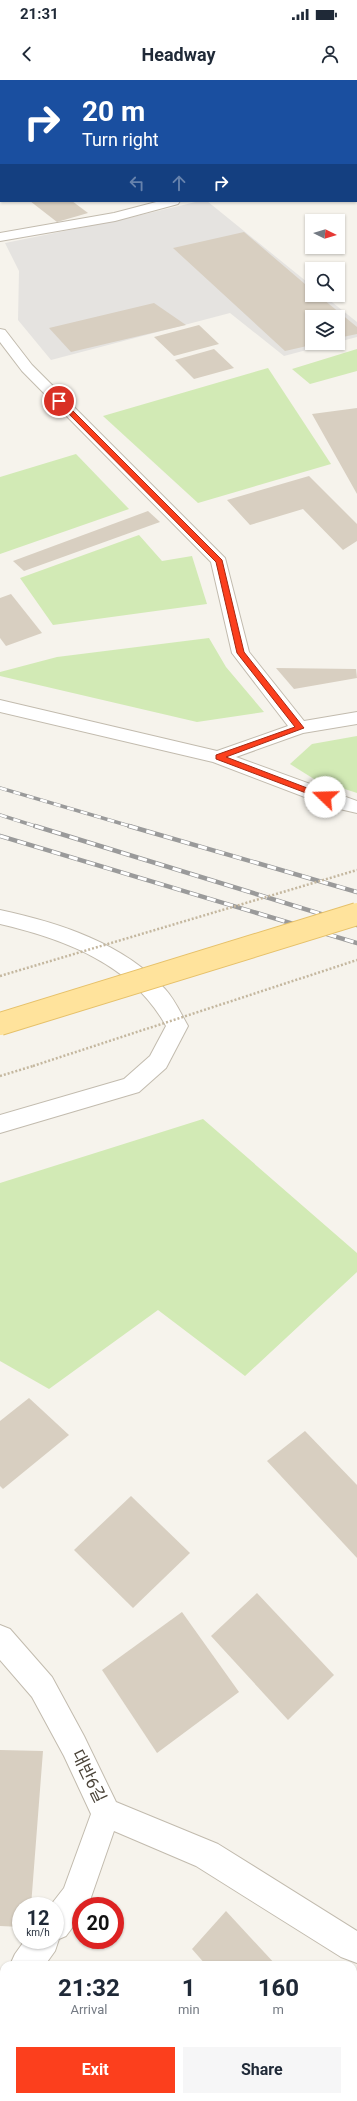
<!DOCTYPE html>
<html lang="en">
<head>
<meta charset="utf-8">
<style>
	body { margin:0; font-family:Roboto,"Noto Sans KR",sans-serif; background:#f6f6f7; color:#1f2937; height:100vh; display:flex; flex-direction:column; font-size:15px; white-space:nowrap }
	* { box-sizing:border-box; margin:0 }
	p { font-size:13px; color:#747a83 }
	.icon { flex:none; width:22px; height:22px; fill:none; stroke:currentColor; stroke-width:2; stroke-linecap:round; stroke-linejoin:round }
	.map { position:relative; flex:1; overflow:hidden }
	.drawer { position:absolute; left:0px; top:1881px; width:357px; height:140px; display:flex; flex-direction:column; background:#fff; border-radius:12px 12px 0 0; box-shadow:0 1px 3px #0004 }
	.drawer>* { flex:none }
	.banner { position:absolute; left:0px; top:0px; width:357px; height:122px; box-shadow:0 1px 3px #0004; background:#1a4fa0; color:#fff; overflow:hidden }
	.needle { width:26px; rotate:95deg }
	.controls { position:absolute; left:305px; top:134px; display:grid; gap:8px }
	.controls a { display:grid; place-items:center; width:40px; height:40px; border-radius:0px; background:#fff; box-shadow:0 1px 3px #0004; font-size:20px }
	.speed { position:absolute; left:12px; top:1817px; display:flex; gap:8px; font-size:20px; font-weight:700; text-align:center }
	.speed>* { display:grid; place-content:center; width:52px; height:52px; border-radius:50%; background:#fff; box-shadow:0 1px 3px #0004; line-height:1 }
	.speed small { font-size:10px; font-weight:400 }
	.speed .limit { border:6px solid #d22; background:#fff; color:#111 }
	.pin { position:absolute; display:grid; place-items:center; width:34px; height:34px; color:#fff; margin:-17px; border:2px solid #fff; border-radius:50%; box-shadow:0 1px 4px #0007 }
	.me { position:absolute; width:44px; margin:-22px; rotate:291deg; stroke-linejoin:round; filter:drop-shadow(0 0 3px #0008) }
	.turn { display:flex; align-items:center; gap:14px; height:84px; padding:0 16px; font-size:18px }
	.turn .icon { width:52px; height:52px; stroke-width:2.5 }
	.turn b { display:block; font-size:28px; line-height:34px }
	.lanes { display:flex; align-items:center; height:38px; padding:0 16px; background:#0003; justify-content:center; gap:20px; direction:ltr }
	.lanes .off { opacity:.35 }
	.eta { display:flex; justify-content:space-evenly; align-items:center; height:68px; text-align:center }
	.eta b { font-size:24px; font-weight:700; line-height:28px }
	.button { display:flex; gap:8px; margin-top:auto; padding:8px 16px }
	.button a { flex:1; height:46px; border-radius:0px; background:#fc3f1d; color:#fff; font-size:16px; font-weight:700; line-height:46px; text-align:center }
	.button a+a { background:#f6f6f7; color:#1f2937 }
	.status { display:flex; justify-content:space-between; align-items:center; height:28px; padding:0 20px; background:#fff; direction:ltr }
	.status svg { height:11px; fill:currentColor }
	header { display:flex; justify-content:space-between; align-items:center; height:52px; padding:0 16px; background:#fff; font-size:18px; font-weight:700 }
	.map>svg:first-child { display:block }
	.green { fill:#d2eab5 }
	.parking { fill:#e5e3e0 }
	.building { fill:#d8cfc1 }
	.lines { fill:none; stroke-linecap:round; stroke-linejoin:round }
	.minor-casing { stroke:#c2bbae; stroke-width:2 }
	.path { stroke:#c4b79f; stroke-width:2.5; stroke-dasharray:2 2; stroke-linecap:butt }
	.minor { fill:#fff; fill-rule:evenodd }
	.rail-far1-casing { stroke:#9a9a9a; stroke-width:3.5 }
	.rail-casing { stroke:#9a9a9a; stroke-width:4.5 }
	.rail-far1 { stroke:#fff; stroke-width:2.5; stroke-dasharray:7; stroke-linecap:butt }
	.rail { stroke:#fff; stroke-width:3; stroke-dasharray:9; stroke-linecap:butt }
	.major-bridge-casing { stroke:#e6c16a; stroke-width:24; stroke-linecap:butt }
	.path-bridge { stroke:#c4b79f; stroke-width:2.5; stroke-dasharray:2 2; stroke-linecap:butt }
	.major-bridge { stroke:#ffe39c; stroke-width:22 }
	.route { fill:#fc3f1d; stroke:#a42913 }
	.labels { text-anchor:middle; stroke-width:3.5; stroke-linejoin:round; paint-order:stroke }
	.near-street-label { font-size:17px; fill:#4b4439; stroke:#fff }
</style>
</head>
<body>
<div class="status"><b>21:31</b><svg viewBox="0 0 49 12"><path d="M0 12V9h3v3zM5 12V6h3v6zM10 12V3h3v9zM15 12V0h3v12zM26 1h20v11H26zM47 4h2v5h-2z"/></svg></div>
<header><svg class="icon" aria-label="back" viewBox="0 0 24 24"><path d="M15 5l-7 7 7 7"/></svg>Headway<svg class="icon" aria-label="person" viewBox="0 0 24 24"><circle cx="12" cy="8" r="4"/><path d="M4 21q1-7 8-7t8 7"/></svg></header>
<div class="map">
<svg width="357" height="2021" viewBox="0 0 357 2021">
	<rect width="100%" height="100%" fill="#f6f3ec"/>
	<g class="green">
		<polygon points="357,269 357,291 310,304 292,289"/>
		<polygon points="268,288 331,384 198,423 103,336"/>
		<polygon points="76,374 129,429 0,474 0,397"/>
		<polygon points="139,455 162,481 192,476 207,524 53,545 20,498"/>
		<polygon points="209,558 226,587 264,632 197,642 0,596 0,592 57,577"/>
		<polygon points="357,656 357,713 314,699 290,684 312,664"/>
		<polygon points="203,1039 357,1173 357,1192 245,1296 158,1230 49,1309 0,1281 0,1103"/>
	</g>
	<polygon class="parking" points="200,121 207,121 312,206 312,215 323,215 357,242 357,257 338,262 338,237 312,237 312,263 333,263 284,276 230,233 51,280 18,240 19,191 5,163 124,139"/>
	<g class="building">
		<polygon points="30,121 72,121 88,133 57,142"/>
		<polygon points="244,152 312,210 312,215 318,215 357,247 357,254 338,258 338,237 312,237 312,263 316,264 285,271 173,168"/>
		<polygon points="154,223 186,245 71,272 49,248"/>
		<polygon points="199,245 219,264 174,276 154,257"/>
		<polygon points="214,269 234,288 194,299 175,280"/>
		<polygon points="357,328 357,414 312,334"/>
		<polygon points="309,396 357,444 357,461 343,470 303,429 250,445 227,420"/>
		<polygon points="148,431 160,442 24,491 13,481"/>
		<polygon points="11,514 42,553 6,566 0,558 0,518"/>
		<polygon points="276,588 356,589 357,598 294,609"/>
		<polygon points="29,1318 69,1355 3,1409 0,1406 0,1341"/>
		<polygon points="305,1351 357,1405 357,1478 267,1381"/>
		<polygon points="131,1416 190,1473 133,1528 74,1470"/>
		<polygon points="257,1513 334,1595 288,1640 211,1556"/>
		<polygon points="182,1532 239,1612 157,1673 102,1590"/>
		<polygon points="0,1670 43,1671 31,1826 21,1826 21,1847 0,1846"/>
		<polygon points="226,1831 276,1885 206,1885 192,1869"/>
		<polygon points="353,1969 357,1974 357,2021 327,2021 324,2017 353,2017"/>
		<polygon points="22,2017 129,2017 131,2021 23,2021"/>
	</g>
	<g class="lines">
		<defs>
			<g id="minor">
				<polygon points="160,121 180,121 178,124 115,141 0,161 0,153 114,133"/>
				<polygon points="0,249 5,250 32,285 225,478 249,572 304,641 357,632 357,644 303,653 236,677 357,721 357,733 331,727 213,682 0,632 0,620 217,671 288,646 232,573 211,482 22,291 0,262"/>
				<path d="M0,830C60,843 123,863 165,909C175,920 181,934 188,946L166,988L139,1012L0,1053V1035L124,999L150,976L166,946C133,885 65,859 0,844Z"/>
				<polygon points="0,1545 10,1549 52,1597 84,1656 116,1722 218,1764 357,1851 357,1883 341,1877 196,1786 114,1751 88,1826 81,1826 81,1836 66,1856 59,1859 55,1871 45,1885 10,1885 15,1874 25,1860 55,1860 55,1826 50,1826 64,1808 91,1734 64,1676 32,1617 0,1580"/>
				<polygon points="4,1909 4,1946 0,1948 0,1911"/>
			</g>
		</defs>
		<use href="#minor" class="minor-casing"/>
		<polyline class="path" points="0,996 33,986"/>
		<use href="#minor" class="minor"/>
		<defs>
			<g id="rail-far1">
				<polyline points="0,708 133,747"/>
				<polyline points="0,735 38,747"/>
			</g>
			<g id="rail">
				<polyline points="35,746 357,845"/>
				<polyline points="129,746 357,812"/>
				<polyline points="0,756 357,863"/>
			</g>
		</defs>
		<use href="#rail-far1" class="rail-far1-casing"/>
		<use href="#rail" class="rail-casing"/>
		<use href="#rail-far1" class="rail-far1"/>
		<use href="#rail" class="rail"/>
		<defs>
			<polyline id="major-bridge" points="0,944 357,834"/>
		</defs>
		<use href="#major-bridge" class="major-bridge-casing"/>
		<g class="path-bridge">
			<polyline points="0,896 357,790"/>
			<polyline points="33,986 357,880"/>
		</g>
		<use href="#major-bridge" class="major-bridge"/>
	</g>
	<polygon class="route" points="57,319 61,319 222,480 244,572 304,648 226,677 328,716 328,719 322,719 216,679 216,675 295,647 237,573 216,482 57,322"/>
	<g class="labels">
		<g class="near-street-label">
			<text transform="translate(89 1696) rotate(64)" y="6">대반6길</text>
		</g>
	</g>
</svg>
<div class="controls">
<a><svg class="needle" viewBox="-14 -14 28 28"><path d="M0-13l5 13h-10z" fill="#e53935"/><path d="M0 13l5-13h-10z" fill="#747a83"/></svg></a>
<a><svg class="icon" aria-label="search" viewBox="0 0 24 24"><circle cx="10" cy="10" r="6"/><path d="M15 15l6 6"/></svg></a>
<a><svg class="icon" aria-label="layers" viewBox="0 0 24 24"><path d="M12 4l9 5-9 5-9-5zM3 14l9 5 9-5"/></svg></a>
</div>
<div class="speed"><div>12<small>km/h</small></div><div class="limit">20</div></div>
<div class="pin" style="left:59px;top:321px;background:#d93025"><svg class="icon" aria-label="arrive" viewBox="0 0 24 24"><path d="M6 21V4h12l-3 4 3 4H6"/></svg></div>
<svg class="me" style="left:325px;top:717px" viewBox="-20 -20 40 40"><circle r="19" fill="#fff"/><path d="M0-13L10 11 0 6-10 11z" fill="#fc3f1d"/></svg>
<div class="banner">
<div class="turn"><svg class="icon" aria-label="right" viewBox="0 0 24 24"><path d="M7 20v-9h11M14 6l5 5-5 5"/></svg><div><b>20 m</b>Turn right</div></div>
<div class="lanes"><svg class="icon off" aria-label="left" viewBox="0 0 24 24"><path d="M17 20v-9H6M10 6l-5 5 5 5"/></svg><svg class="icon off" aria-label="ahead" viewBox="0 0 24 24"><path d="M12 20V5M6 11l6-6 6 6"/></svg><svg class="icon" aria-label="right" viewBox="0 0 24 24"><path d="M7 20v-9h11M14 6l5 5-5 5"/></svg></div>
</div>
<section class="drawer">
<div class="eta">
<div><b>21:32</b><p>Arrival</p></div>
<div><b>1</b><p>min</p></div>
<div><b>160</b><p>m</p></div>
</div>
<div class="button"><a>Exit</a><a>Share</a></div>
</section>
</div>
</body>
</html>
